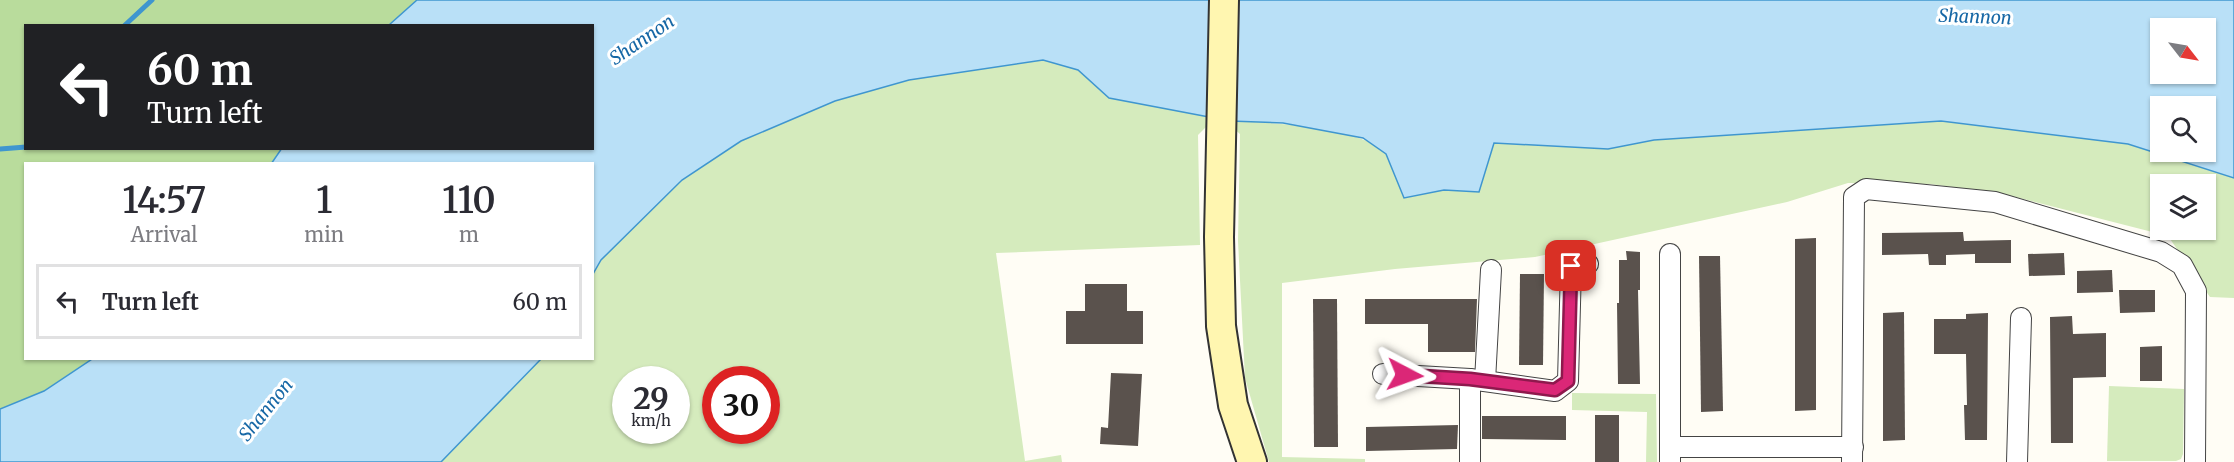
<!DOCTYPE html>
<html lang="en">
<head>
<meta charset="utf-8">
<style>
	body { margin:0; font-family:Merriweather,serif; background:#f7f7f7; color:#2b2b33; height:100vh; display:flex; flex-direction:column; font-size:22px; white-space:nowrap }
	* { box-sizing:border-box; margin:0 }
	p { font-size:20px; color:#7c7c81 }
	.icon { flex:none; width:33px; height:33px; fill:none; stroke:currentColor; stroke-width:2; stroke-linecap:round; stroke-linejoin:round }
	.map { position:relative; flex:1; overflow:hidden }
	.sheet { position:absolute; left:24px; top:162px; width:570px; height:198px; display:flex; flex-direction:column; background:#fff; border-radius:0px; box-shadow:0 2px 4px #0004 }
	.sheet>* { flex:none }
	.banner { position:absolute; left:24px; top:24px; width:570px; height:126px; border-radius:0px; box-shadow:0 2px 4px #0004; background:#202124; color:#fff; overflow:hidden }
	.needle { width:39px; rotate:121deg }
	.controls { position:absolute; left:2150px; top:18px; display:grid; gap:12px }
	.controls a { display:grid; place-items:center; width:66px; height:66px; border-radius:0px; background:#fff; box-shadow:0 2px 4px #0004; font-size:30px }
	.speed { position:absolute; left:612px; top:366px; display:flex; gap:12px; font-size:30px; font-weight:700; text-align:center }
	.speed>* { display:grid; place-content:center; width:78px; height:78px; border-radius:50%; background:#fff; box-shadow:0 2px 4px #0004; line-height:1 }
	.speed small { font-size:15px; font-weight:400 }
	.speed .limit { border:9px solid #d22; background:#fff; color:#111 }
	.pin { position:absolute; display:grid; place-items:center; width:51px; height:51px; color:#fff; margin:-26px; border-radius:12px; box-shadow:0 3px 9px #0006 }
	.me { position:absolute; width:66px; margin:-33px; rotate:94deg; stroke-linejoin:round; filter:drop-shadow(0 0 4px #0008) }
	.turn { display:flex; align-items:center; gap:21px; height:126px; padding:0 24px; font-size:27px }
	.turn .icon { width:78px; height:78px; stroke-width:2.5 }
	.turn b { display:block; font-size:42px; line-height:51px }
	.eta { display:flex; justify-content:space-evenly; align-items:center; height:102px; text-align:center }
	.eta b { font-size:36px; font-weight:600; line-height:42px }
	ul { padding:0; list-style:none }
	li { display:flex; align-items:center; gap:18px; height:75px; margin:0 12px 9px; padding:0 12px; border:3px solid #e1e1e2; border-radius:0px }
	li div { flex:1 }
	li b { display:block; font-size:22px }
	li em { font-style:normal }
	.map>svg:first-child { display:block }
	.green { fill:#d5ebbd; fill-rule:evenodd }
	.forest { fill:#b9dc9c }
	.water { fill:#b9e0f7; stroke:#3f96cf; stroke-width:1.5; fill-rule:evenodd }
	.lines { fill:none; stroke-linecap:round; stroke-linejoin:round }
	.stream { stroke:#3f96cf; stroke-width:5 }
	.building { fill:#5a524d }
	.street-casing { stroke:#444; stroke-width:22 }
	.secondary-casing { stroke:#333; stroke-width:32 }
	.street { stroke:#fff; stroke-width:20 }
	.secondary { stroke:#fff6b0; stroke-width:28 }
	.route-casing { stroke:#8e194d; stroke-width:15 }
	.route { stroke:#db2777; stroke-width:10 }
	.labels { text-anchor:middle; stroke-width:6; stroke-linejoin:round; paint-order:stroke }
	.water-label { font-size:18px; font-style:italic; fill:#1768a6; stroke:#fff }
</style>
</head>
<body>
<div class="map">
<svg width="2234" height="462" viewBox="0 0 2234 462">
	<rect width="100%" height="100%" fill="#fffdf5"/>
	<g class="green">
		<path d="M1043,60L1078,70L1109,98L1207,116L1206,127L1198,135L1200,245L996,253L1025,461L1061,455L1062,462H441L541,359L592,358L593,274L601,260L682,180L741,141L835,101L909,80ZM626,380H676V430H626ZM716,380H766V430H716Z"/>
		<path d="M1230,121C1264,122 1367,127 1387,155C1395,166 1399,184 1405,198L1444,190L1479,192L1494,143L1608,149L1654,140L1941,121L2128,144L2234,178V298L2210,297L2168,236L2004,194L1930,184L1848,183L1787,202L1535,257L1395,269L1282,283V457L1365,459V462H1269L1245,378L1238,241L1240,134L1233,128ZM2160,184H2205V230H2160Z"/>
		<polygon points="2109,386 2184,389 2183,454 2181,459 2176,461 2107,461"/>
		<polygon points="1572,393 1656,394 1657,462 1646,462 1647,412 1572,410"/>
	</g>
	<polygon class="forest" points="0,0 417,0 389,25 26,26 26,148 282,149 271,163 26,164 26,358 92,359 44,391 0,409"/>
	<g class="water">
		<path d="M417,0H2234V178L2128,144L1941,121L1654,140L1608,149L1494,143L1479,192L1444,190L1404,198L1386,154L1363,138L1283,123L1230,121L1109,98L1078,70L1043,60L909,80L835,101L741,141L682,180L601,260L593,274L592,164H271L282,148H592V26L389,25ZM2160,28H2205V74H2160ZM2160,106H2205V152H2160Z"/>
		<polygon points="92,359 92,358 541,359 441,462 0,462 0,409 44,391"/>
	</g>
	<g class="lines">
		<g class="stream">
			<polyline points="124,26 152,0"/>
			<polyline points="0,149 26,147"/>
		</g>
	</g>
	<g class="building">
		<polygon points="1963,232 1964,241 2011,240 2011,263 1975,263 1975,254 1946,255 1946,265 1929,265 1928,254 1882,255 1882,233"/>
		<polygon points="1816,238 1816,410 1795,411 1795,239"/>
		<polygon points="1626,251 1640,252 1640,290 1638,290 1640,384 1618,384 1617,303 1619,303 1619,260 1627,260"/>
		<polygon points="2064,253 2065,275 2029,276 2028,254"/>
		<polygon points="1699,256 1720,256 1723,411 1701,412"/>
		<polygon points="2112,270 2113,292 2077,293 2077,271"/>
		<polygon points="1520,274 1544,274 1543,365 1519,365"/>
		<polygon points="1085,284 1127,284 1127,311 1143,311 1143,344 1066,344 1066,311 1085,311"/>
		<polygon points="2119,290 2155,290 2155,312 2120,313"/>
		<polygon points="1313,299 1337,299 1338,447 1314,447"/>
		<polygon points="1365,299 1477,299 1475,352 1428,352 1428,324 1365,324"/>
		<polygon points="1904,312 1905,440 1883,441 1883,313"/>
		<polygon points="1988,313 1987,440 1965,440 1964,405 1967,405 1966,354 1934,354 1934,319 1966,319 1966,314"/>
		<polygon points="2072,316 2073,334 2106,333 2106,377 2073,378 2073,443 2051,443 2050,317"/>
		<polygon points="2162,346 2162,381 2140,381 2140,347"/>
		<polygon points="1111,373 1142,374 1138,446 1100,444 1101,427 1108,428"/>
		<rect x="1595" y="415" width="24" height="47"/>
		<polygon points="1482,416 1566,416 1566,440 1482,439"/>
		<polygon points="1458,425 1457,449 1366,451 1366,427"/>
	</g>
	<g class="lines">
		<defs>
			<g id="street">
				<polyline points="1670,254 1670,462"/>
				<polyline points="1383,374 1470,379 1470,462"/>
				<polyline points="1470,379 1555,391 1568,381 1571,266 1588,264"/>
				<polyline points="1485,381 1491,270"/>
				<polyline points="1670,447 1853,447"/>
				<polyline points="1852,462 1854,197 1866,189 1995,202 2161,252 2182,265 2196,291 2195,462"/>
				<polyline points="2017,462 2021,318"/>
			</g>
			<polyline id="secondary" points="1224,0 1219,237 1221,326 1233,405 1252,462"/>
		</defs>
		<use href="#street" class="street-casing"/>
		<use href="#secondary" class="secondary-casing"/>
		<use href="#street" class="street"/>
		<use href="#secondary" class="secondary"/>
	</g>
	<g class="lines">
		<defs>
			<polyline id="route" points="1405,375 1470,379 1555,390 1568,381 1571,266"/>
		</defs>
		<use href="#route" class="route-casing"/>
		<use href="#route" class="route"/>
	</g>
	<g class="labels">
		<g class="water-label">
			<text transform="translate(1975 17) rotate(2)" y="6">Shannon</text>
			<text transform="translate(642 40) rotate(-34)" y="6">Shannon</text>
			<text transform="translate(266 410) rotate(-51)" y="6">Shannon</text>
		</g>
	</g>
</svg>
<div class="controls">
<a><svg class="needle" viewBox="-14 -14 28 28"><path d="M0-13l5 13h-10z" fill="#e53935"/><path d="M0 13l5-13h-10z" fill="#7c7c81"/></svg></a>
<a><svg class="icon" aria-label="search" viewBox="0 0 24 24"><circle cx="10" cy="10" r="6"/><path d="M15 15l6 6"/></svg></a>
<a><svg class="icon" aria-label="layers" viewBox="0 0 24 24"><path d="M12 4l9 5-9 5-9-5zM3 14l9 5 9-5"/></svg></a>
</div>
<div class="speed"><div>29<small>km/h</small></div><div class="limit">30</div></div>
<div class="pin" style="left:1571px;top:266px;background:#d93025"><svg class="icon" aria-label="arrive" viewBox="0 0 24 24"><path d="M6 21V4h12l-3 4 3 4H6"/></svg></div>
<svg class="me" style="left:1405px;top:375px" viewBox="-20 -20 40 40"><path d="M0-17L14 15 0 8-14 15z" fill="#db2777" stroke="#fff" stroke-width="4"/></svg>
<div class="banner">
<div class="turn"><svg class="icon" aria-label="left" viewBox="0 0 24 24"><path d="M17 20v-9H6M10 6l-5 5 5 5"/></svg><div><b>60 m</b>Turn left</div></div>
</div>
<section class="sheet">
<div class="eta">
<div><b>14:57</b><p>Arrival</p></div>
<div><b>1</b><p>min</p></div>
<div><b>110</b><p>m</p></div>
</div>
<ul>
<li><svg class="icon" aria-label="left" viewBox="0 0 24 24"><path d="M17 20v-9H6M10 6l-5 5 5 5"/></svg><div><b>Turn left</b></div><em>60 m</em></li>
</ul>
</section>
</div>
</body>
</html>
